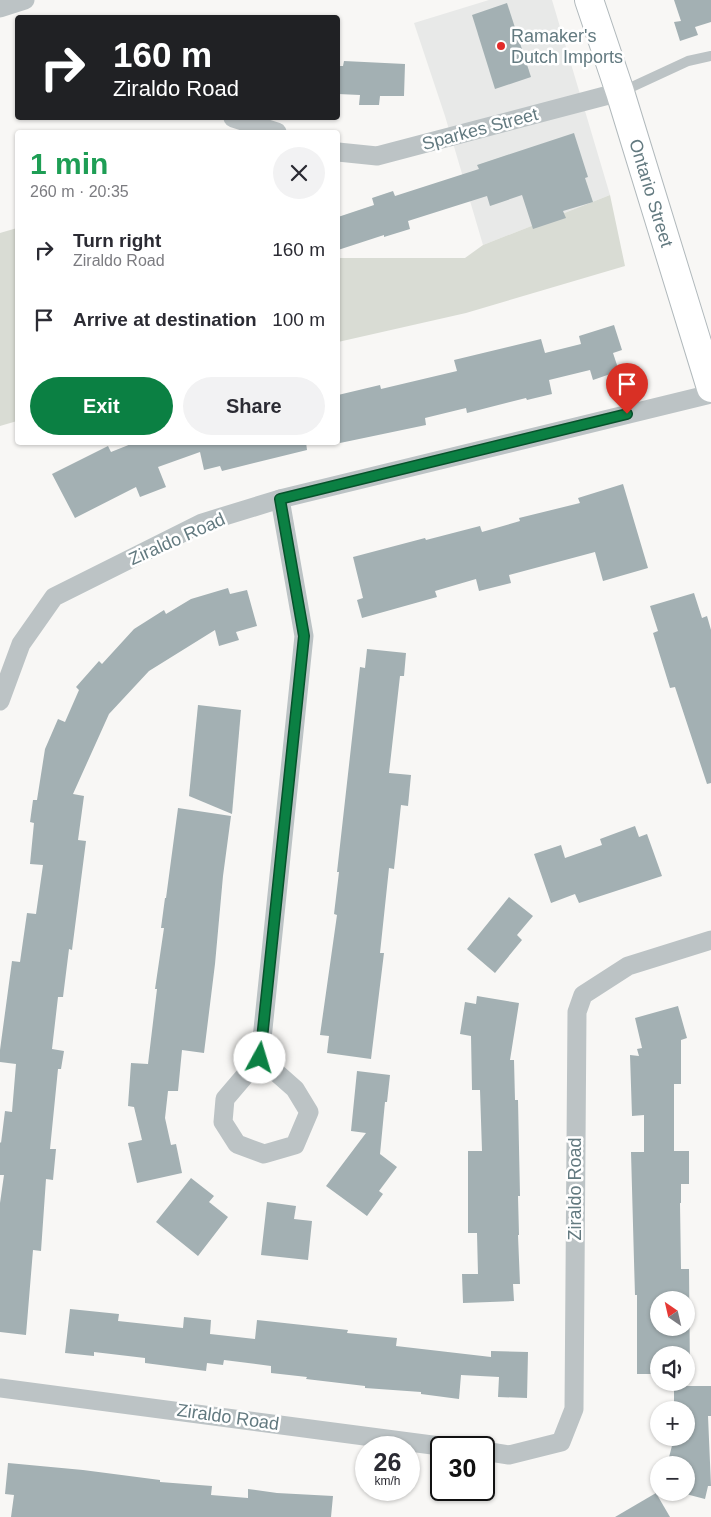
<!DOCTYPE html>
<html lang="en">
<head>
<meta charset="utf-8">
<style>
	body { margin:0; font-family:Arial,sans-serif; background:#f2f2f3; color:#2b2b33; height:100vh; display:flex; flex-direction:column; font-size:19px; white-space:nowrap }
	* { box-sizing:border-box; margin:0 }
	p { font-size:16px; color:#7c7c81 }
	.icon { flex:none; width:28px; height:28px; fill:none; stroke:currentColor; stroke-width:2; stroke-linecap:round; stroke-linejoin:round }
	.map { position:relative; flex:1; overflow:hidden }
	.panel { position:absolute; left:15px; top:130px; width:325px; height:315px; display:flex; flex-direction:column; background:#fff; border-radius:5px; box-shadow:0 1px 4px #0004 }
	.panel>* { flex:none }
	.hud { position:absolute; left:15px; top:15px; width:325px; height:105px; border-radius:5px; box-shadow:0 1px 4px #0004; background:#202124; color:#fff; overflow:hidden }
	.needle { width:32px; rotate:326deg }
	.fabs { position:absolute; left:650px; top:1291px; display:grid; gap:10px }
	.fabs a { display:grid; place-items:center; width:45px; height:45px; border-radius:50%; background:#fff; box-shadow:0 1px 4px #0004; font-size:25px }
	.speed { position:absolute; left:355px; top:1436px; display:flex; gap:10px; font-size:25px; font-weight:700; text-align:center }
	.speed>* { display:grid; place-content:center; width:65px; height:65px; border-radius:50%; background:#fff; box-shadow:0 1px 4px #0004; line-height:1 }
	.speed small { font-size:12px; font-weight:400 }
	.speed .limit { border:2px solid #111; border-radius:8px; background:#fff; color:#111 }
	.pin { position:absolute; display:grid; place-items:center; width:42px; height:42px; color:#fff; margin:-51px -21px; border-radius:50% 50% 50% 0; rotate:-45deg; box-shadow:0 0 5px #0007 }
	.pin .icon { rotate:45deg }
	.me { position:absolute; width:55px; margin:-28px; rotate:6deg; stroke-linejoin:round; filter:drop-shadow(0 0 4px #0008) }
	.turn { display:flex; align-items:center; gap:18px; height:105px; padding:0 15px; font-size:22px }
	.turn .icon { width:65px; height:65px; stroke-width:2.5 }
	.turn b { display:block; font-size:35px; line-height:42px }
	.round { display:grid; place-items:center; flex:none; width:52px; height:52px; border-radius:26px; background:#f2f2f3 }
	.head { display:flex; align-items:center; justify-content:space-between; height:85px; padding:0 15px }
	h1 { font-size:30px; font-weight:600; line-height:38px; color:#1e9e55 }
	.primary-button { display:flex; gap:10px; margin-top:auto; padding:10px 15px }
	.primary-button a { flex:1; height:58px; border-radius:30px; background:#0b8043; color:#fff; font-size:20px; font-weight:600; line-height:58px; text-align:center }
	.primary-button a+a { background:#f2f2f3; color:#2b2b33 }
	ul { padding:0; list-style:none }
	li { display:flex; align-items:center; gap:15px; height:70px; padding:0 15px }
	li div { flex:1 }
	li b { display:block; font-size:19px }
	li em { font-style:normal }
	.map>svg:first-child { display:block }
	.built { fill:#e8e9e8 }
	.green { fill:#d9dcd4 }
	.building { fill:#a3b0b3; fill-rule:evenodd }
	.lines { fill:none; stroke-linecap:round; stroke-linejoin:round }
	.secondary-casing { stroke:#b1b9bc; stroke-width:30 }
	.lane { stroke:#bcc3c5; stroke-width:10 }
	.street { stroke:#bcc3c5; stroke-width:19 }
	.secondary { stroke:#fff; stroke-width:28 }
	.route-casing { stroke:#07532c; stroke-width:12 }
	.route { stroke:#0b8043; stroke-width:9 }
	.poi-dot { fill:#e22b2a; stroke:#fff; stroke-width:2 }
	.labels { text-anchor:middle; stroke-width:5; stroke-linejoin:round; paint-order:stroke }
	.poi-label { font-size:18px; fill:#637a80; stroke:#fff; text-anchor:start }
	.street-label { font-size:18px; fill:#637a80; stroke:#fff }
</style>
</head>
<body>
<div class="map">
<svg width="711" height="1517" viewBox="0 0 711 1517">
	<rect width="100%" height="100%" fill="#f8f7f5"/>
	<polygon class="built" points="489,0 552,0 610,195 483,245 445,116 414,23"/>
	<g class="green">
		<polygon points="610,195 625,266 466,313 338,342 338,258 465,258 483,245"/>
		<polygon points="17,228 17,421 0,426 0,233"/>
	</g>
	<g class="building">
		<polygon points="674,0 711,0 711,22 695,27 698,35 680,41 674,22 681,21"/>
		<polygon points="507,3 531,77 495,89 472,15"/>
		<polygon points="344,61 405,64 404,96 380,96 379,105 359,105 360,95 338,94 338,66 343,66"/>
		<polygon points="574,133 588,177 585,178 593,202 563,211 566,218 533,229 522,195 490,206 487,196 408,221 410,229 384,237 384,235 338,250 338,217 374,205 372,198 393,191 395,196 479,169 477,165"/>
		<polygon points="614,325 622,350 613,353 619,371 593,380 590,370 549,380 552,394 527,400 526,398 467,413 466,408 425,418 426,425 340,443 338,431 338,395 380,385 381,389 457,371 454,360 541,339 545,353 581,344 579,336"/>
		<polygon points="136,442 306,442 307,450 222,471 220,466 204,470 200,452 158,467 166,487 140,497 136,487 75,518 52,474 108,446 111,452"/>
		<polygon points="623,484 648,568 603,581 595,552 509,575 511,583 479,591 476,579 435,591 437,597 362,618 357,600 363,598 353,557 425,538 426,540 480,526 482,532 520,521 519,518 580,503 578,498"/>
		<polygon points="228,588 230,594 247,590 257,626 236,632 239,640 219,646 215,630 149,671 109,714 73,794 84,796 78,840 86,841 72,950 69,949 63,997 58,997 52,1049 64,1051 61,1069 58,1069 50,1149 56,1149 53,1180 46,1179 41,1251 33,1250 26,1335 0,1332 0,1203 4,1175 0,1175 0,1142 1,1143 5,1111 12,1112 16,1064 0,1062 0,1050 12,961 20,962 27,913 36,914 43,865 30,864 34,823 30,822 33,800 37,800 45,749 58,719 65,722 79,690 76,687 99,661 102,664 134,629 164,610 166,614 191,599"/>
		<polygon points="694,593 702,618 707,616 711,630 711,783 707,784 675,687 670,688 653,633 658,631 650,606"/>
		<polygon points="367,649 406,653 404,676 400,676 389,773 411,775 408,806 401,805 394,869 389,868 380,953 384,953 371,1059 327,1053 329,1036 320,1035 337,915 334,914 339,872 337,872 360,667 365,668"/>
		<polygon points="198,705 241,710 232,814 189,796"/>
		<polygon points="178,808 231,816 223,876 215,964 204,1053 182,1050 178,1091 168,1091 165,1118 171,1145 176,1144 182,1173 137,1183 128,1143 142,1140 134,1107 128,1106 131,1063 148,1064 157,989 155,989 164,928 161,928 165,898 166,898"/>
		<polygon points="635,826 639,837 647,834 662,876 579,903 575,894 551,903 534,854 561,845 565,858 602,845 600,839"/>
		<polygon points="509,897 533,916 517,935 522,940 495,973 467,949"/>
		<polygon points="477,996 519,1003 510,1060 514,1060 515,1100 518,1100 520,1196 518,1196 519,1235 518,1235 520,1284 513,1284 514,1301 463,1303 462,1274 478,1274 477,1233 468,1233 468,1151 482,1151 480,1090 472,1090 471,1036 460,1034 465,1002 476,1004"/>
		<path d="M678,1006L687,1038L681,1040V1084H674V1151H689V1184H681V1203H680L681,1269H689L690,1374H686V1355H659V1374H637V1295H635L634,1261L631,1152H644V1115L632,1116L630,1055L639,1056L637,1049L642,1048L635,1018ZM659,1300H686V1328H659Z"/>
		<polygon points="357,1071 390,1075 387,1102 385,1102 380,1154 397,1167 379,1191 383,1194 367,1216 326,1186 366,1133 351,1131"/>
		<polygon points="191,1178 214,1196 209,1202 228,1217 198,1256 156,1222"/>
		<polygon points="267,1202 296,1206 294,1219 312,1221 308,1260 261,1255"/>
		<polygon points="70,1309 119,1314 118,1321 183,1328 184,1317 211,1320 210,1334 255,1339 257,1320 348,1330 347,1333 397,1338 396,1346 491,1357 491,1351 528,1352 527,1398 498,1397 499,1377 461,1375 459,1399 421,1394 421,1392 365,1388 365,1386 306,1379 307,1377 271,1373 271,1366 224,1360 223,1365 207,1363 206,1371 145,1363 145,1358 94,1352 94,1356 65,1353"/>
		<polygon points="674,1386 711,1386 711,1416 708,1416 711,1486 708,1486 705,1499 678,1492 686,1492 686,1465 667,1465 674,1438 686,1438 686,1410 674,1410"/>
		<polygon points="8,1463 83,1470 160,1480 160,1482 212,1486 211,1495 248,1498 248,1489 277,1493 333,1496 331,1517 11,1517 14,1495 5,1494"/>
		<polygon points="656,1493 670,1517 615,1517"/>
	</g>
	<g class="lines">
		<defs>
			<polyline id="secondary" points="589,0 620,92 711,388"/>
		</defs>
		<use href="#secondary" class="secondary-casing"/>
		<polyline class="lane" points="621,92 688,61 711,56"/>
		<g class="street">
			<polyline points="0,8 25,0"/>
			<polyline points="233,118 277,132"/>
			<polyline points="338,152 377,156 620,92"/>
			<polyline points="0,701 21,644 54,597 202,523 280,499 711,394"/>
			<polyline points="260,1058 295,1089 309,1112 295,1145 264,1154 237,1144 223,1122 225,1099 260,1058 304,636 280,499"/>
			<polyline points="0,1388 455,1448"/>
			<polyline points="484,1451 509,1455 561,1442 574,1409 577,1012 583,995 628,966 711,940"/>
		</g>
		<use href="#secondary" class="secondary"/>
	</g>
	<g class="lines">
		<defs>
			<polyline id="route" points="260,1058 304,636 280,499 627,414"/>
		</defs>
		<use href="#route" class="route-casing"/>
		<use href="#route" class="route"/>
	</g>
	<circle class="poi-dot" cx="501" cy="46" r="5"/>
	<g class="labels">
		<g class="poi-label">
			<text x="511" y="42">Ramaker's<tspan x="511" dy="21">Dutch Imports</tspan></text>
		</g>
		<g class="street-label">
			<text transform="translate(480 129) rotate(-15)" y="6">Sparkes Street</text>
			<text transform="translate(651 193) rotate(73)" y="6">Ontario Street</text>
			<text transform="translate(177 539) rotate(-24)" y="6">Ziraldo Road</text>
			<text transform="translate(575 1189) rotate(-90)" y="6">Ziraldo Road</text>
			<text transform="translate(228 1417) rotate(8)" y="6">Ziraldo Road</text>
		</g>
	</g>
</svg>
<div class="fabs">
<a><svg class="needle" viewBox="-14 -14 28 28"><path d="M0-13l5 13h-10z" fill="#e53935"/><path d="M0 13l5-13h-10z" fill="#7c7c81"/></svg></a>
<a><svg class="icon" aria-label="sound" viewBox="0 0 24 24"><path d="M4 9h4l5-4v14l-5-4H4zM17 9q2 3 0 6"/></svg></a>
<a>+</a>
<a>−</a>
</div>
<div class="speed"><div>26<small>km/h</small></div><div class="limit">30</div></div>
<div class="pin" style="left:627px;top:414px;background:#d93025"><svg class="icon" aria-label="arrive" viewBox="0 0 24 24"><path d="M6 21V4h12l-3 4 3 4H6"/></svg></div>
<svg class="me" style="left:260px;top:1058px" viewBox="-20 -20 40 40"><circle r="19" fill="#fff"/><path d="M0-13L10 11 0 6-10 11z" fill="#0b8043"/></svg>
<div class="hud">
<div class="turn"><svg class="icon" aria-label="right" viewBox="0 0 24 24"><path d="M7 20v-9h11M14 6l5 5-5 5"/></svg><div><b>160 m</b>Ziraldo Road</div></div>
</div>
<section class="panel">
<div class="head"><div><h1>1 min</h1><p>260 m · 20:35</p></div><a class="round"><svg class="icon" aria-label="close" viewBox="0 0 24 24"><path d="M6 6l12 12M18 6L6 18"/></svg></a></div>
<ul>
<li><svg class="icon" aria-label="right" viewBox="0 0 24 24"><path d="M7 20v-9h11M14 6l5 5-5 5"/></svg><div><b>Turn right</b><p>Ziraldo Road</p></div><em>160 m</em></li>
<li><svg class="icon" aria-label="arrive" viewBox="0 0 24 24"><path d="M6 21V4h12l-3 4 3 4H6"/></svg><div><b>Arrive at destination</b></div><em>100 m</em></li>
</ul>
<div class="primary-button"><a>Exit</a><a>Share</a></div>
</section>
</div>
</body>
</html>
